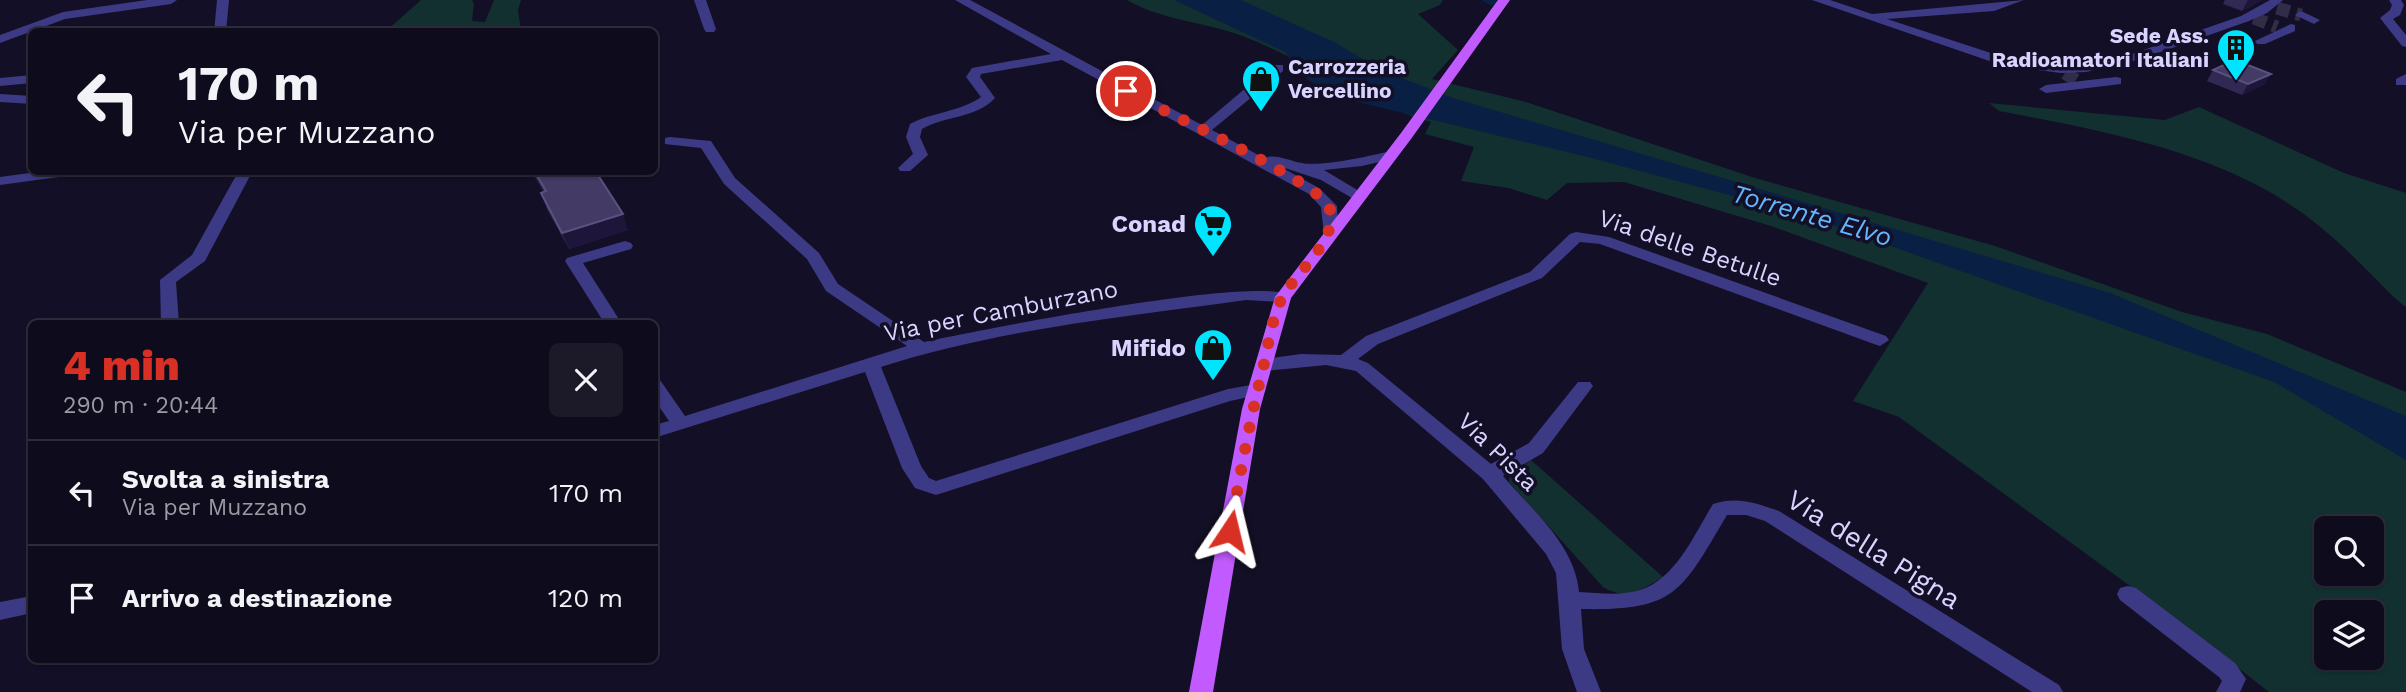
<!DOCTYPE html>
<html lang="it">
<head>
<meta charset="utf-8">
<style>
	body { margin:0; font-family:"Work Sans",sans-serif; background:#1c1929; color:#f1f3f6; height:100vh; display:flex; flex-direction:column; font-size:26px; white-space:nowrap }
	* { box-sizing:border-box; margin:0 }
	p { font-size:23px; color:#9b9ba3 }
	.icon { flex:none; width:38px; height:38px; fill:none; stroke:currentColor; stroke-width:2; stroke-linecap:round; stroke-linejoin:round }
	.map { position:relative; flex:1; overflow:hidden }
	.details { position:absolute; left:28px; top:320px; width:630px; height:343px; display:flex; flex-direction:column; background:#0e0b1c; border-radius:10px; box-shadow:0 2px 5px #0004,0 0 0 2px #2e2b3b }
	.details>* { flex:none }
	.banner { position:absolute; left:28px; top:28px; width:630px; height:147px; border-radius:10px; box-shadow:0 2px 5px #0004,0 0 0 2px #2e2b3b; background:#0e0b1c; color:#f1f3f6; overflow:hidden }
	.buttons { position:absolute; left:2314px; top:516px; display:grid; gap:14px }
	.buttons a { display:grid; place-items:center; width:70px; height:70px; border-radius:10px; background:#0e0b1c; box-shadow:0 2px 5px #0004,0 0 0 2px #2e2b3b; font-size:35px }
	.pin { position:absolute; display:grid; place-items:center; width:60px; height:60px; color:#fff; margin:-30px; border:4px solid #fff; border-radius:50%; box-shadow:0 2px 7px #0007 }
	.me { position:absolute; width:77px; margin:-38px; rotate:10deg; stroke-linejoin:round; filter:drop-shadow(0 0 5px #0008) }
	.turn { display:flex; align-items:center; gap:24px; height:147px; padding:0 35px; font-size:32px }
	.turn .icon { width:91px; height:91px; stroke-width:2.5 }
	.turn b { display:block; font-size:49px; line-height:60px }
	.round { display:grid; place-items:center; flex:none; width:74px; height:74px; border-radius:10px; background:#1c1929 }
	.summary { display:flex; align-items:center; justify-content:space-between; height:119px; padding:0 35px }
	h1 { font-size:42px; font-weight:800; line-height:52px; color:#d93025 }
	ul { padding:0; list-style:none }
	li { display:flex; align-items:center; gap:21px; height:105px; padding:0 35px; border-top:2px solid #2e2b3b }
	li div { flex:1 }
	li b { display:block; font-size:26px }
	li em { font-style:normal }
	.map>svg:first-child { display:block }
	.green { fill:#12302f; fill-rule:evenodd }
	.water { fill:#0a1f44 }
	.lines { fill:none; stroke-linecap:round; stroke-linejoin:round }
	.canal { fill:#0a1f44; fill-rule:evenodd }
	.minor-tunnel { stroke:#312d47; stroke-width:13; stroke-dasharray:13 7; stroke-linecap:butt }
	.minor { fill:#3d3a85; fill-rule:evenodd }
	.major { fill:#c25bff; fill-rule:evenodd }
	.wall { fill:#312854 }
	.shaded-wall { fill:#1d163a }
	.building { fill:#433a66; stroke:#5a527e; stroke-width:2 }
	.route { stroke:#d93025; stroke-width:12; stroke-dasharray:0 21.6 }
	.labels { text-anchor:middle; stroke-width:7; stroke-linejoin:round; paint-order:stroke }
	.far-poi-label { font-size:21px; font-weight:bold; fill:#d9d4ff; stroke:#130f26; text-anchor:end }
	.poi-label { font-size:24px; font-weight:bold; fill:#d9d4ff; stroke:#130f26; text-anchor:end }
	.street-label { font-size:24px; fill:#d9d4ff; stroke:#130f26 }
	.water-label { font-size:26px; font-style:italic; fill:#62b6ff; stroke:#130f26 }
	.near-street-label { font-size:28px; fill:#d9d4ff; stroke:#130f26 }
</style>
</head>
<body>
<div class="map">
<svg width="2406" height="692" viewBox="0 0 2406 692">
	<rect width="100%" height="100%" fill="#130f26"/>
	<g class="green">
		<polygon points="421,0 472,0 474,4 472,21 485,22 494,0 521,0 518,10 521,31 386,31"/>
		<path d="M1127,0H1443L1440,5L1418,14L1458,50L1432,79L1526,102L1752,177L1995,246L2182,312L2267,334L2406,392V692H2269L2178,621L1899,417L1853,401L1928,283L1771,226L1624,182L1567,183L1547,200L1508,188L1461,181L1474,147L1425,134L1431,122C1365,104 1309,62 1245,37C1207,22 1163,21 1127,0ZM2326,528H2371V574H2326ZM2326,612H2371V658H2326Z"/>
		<path d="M1989,103L2165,120L2199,107L2344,173L2406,193V307C2393,298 2382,285 2371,274C2348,251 2324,228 2298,210C2215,151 2098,130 1999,111Z"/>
		<path d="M1531,460L1663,577C1644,589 1625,601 1603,587L1509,482L1510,474Z"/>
	</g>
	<polygon class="water" points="1174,0 1241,0 1336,43 1381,70 1453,98 2110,293 2406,416 2406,460 2274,382 1803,215 1584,156 1328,95 1297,71 1285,52"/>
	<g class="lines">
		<polygon class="canal" points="1481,0 1498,0 1499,2 1492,6"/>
		<g class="minor-tunnel">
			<polyline points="2277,8 2301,15"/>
			<polyline points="2254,18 2277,27"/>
			<polyline points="2065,73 2077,81"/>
		</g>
		<g class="minor">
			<polygon points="147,0 177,0 171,4 65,19 0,43 0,35 63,12"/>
			<polygon points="217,0 229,0 226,32 214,32"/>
			<polygon points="694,0 706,0 716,29 714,32 706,32 704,29"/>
			<path d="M955,0H970L1202,125L1273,65H1283V71L1212,130L1264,158C1275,153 1290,161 1302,163C1321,167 1370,156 1391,151L1398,155L1396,158L1362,166L1324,170L1364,194L1367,197L1359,202L1321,180L1279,166L1319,188L1337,206L1338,232L1336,235H1324L1321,207L1309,194L1062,60L981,74L980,77L995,98C977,118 944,116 922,129L920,137L928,155L910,171H900L898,168L913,154L906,137L910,124C932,112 960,112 981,97L966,77L972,68L1051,54Z"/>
			<polygon points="1812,0 1830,0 1872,14 2024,0 1994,11 1887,19 2009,59 2061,65 2086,64 2129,55 2241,16 2270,0 2283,0 2267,13 2249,21 2138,60 2086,72 2061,73 2001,65"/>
			<polygon points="2389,0 2401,0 2404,5 2400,15 2393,19 2406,35 2406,47 2402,46 2380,18 2390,10 2392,5"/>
			<polygon points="2301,11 2320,20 2314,24 2295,15"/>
			<polygon points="2291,24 2295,25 2295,31 2265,44 2257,44 2255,41"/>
			<polygon points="2406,74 2406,85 2396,85 2396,79"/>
			<polygon points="32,75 32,83 0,86 0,78"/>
			<polygon points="2116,77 2121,78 2121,84 2046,93 2039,89 2046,85"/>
			<polygon points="0,94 32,96 32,104 0,102"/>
			<path d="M670,137L711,141L735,178L819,253L838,284L924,342C970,332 1270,272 1291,297L1283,302L1246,300C1124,317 999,329 881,367L921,466L929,478L936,481L1228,389L1257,384L1266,390L1263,394L1230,401L936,495L915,488L902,468L865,372L654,438V425L669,421L654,399V378L660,380L685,416L907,346L826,291L807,259L724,184L701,148L665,144V138Z"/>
			<polygon points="37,172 73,172 66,176 0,185 0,177"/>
			<polygon points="238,172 252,172 205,261 176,282 179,324 161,324 160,280 192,255"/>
			<path d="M1576,232L1609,237L1886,336L1889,340L1880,346L1874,344L1600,244L1580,242L1542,278L1378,344L1358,359L1368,363L1491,464L1529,443L1578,382H1590L1593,386L1590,390L1543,453L1503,476C1532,510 1575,545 1579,592C1599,593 1621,596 1640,590C1676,579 1695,533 1713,504C1737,496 1756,503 1779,511L2059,685L2063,692H2032L1765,521L1746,515H1727C1681,592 1677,611 1581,609L1584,649L1601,692H1577L1562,649L1556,573L1546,554L1483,479L1356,371L1326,365L1264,371L1255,365L1264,359L1301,354L1341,355L1366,336L1530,272L1570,234Z"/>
			<polygon points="625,241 631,243 633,246 631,249 583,263 622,324 605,324 565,261 567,258"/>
			<polygon points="2128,586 2136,588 2235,663 2246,679 2240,692 2216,692 2222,681 2219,677 2120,600 2117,594 2120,588"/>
			<polygon points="32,596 32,613 0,620 0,602"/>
		</g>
		<polygon class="major" points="1498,0 1510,0 1411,139 1291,298 1260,409 1213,692 1189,692 1242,409 1275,297 1401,133"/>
	</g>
	<g class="wall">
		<polygon points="2225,0 2262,0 2242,11 2223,4"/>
		<polygon points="2213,70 2265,84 2242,95 2207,81"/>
		<polygon points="532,172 596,172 628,230 569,249 547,209 541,193 544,192"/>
	</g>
	<g class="shaded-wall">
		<polygon points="2248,0 2262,0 2242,11"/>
		<polygon points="2271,74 2265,84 2242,95 2248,84"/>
		<polygon points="507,172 525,172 509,176"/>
		<polygon points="623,214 628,230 569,249 562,233"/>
	</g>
	<g class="building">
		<polygon points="2235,60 2271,74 2248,84 2213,70"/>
		<polygon points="535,172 596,172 623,214 562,233 541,193 546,191"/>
	</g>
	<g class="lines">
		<path class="route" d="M1126,91C1158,109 1319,182 1329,207C1341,238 1296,272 1282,298C1272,318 1269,342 1264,364C1250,419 1240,475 1230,531"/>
	</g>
	<defs>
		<symbol id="building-pin" viewBox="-11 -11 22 30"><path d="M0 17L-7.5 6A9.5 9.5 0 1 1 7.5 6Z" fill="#00e5ff" stroke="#130f26"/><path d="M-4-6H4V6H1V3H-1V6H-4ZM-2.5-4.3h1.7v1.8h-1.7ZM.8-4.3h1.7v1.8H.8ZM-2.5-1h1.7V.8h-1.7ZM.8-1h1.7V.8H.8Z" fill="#111"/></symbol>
		<symbol id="shop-pin" viewBox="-11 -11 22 30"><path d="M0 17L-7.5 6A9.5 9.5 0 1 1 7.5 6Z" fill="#00e5ff" stroke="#130f26"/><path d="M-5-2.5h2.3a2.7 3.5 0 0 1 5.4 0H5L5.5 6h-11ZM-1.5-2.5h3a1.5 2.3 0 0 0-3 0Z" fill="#111"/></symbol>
		<symbol id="supermarket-pin" viewBox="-11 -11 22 30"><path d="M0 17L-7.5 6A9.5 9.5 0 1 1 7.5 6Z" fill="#00e5ff" stroke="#130f26"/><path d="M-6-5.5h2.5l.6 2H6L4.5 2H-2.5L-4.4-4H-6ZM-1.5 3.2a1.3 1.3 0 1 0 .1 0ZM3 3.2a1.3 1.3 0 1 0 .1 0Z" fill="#111"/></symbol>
	</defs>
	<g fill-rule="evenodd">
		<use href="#building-pin" x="2214" y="26" width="44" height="60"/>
		<use href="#shop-pin" x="1239" y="57" width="44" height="60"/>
		<use href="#supermarket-pin" x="1191" y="202" width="44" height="60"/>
		<use href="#shop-pin" x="1191" y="326" width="44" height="60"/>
	</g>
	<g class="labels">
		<g class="far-poi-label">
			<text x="2209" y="43">Sede Ass.<tspan x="2209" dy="24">Radioamatori Italiani</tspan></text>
			<text x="1288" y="74" text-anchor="start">Carrozzeria<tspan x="1288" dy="24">Vercellino</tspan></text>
		</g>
		<g class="poi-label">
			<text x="1186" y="232">Conad</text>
			<text x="1186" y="356">Mifido</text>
		</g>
		<g class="street-label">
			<text transform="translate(1690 248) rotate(19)" y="8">Via delle Betulle</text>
			<text transform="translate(1001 311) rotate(-11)" y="8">Via per Camburzano</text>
			<text transform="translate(1498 452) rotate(44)" y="8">Via Pista</text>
		</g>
		<g class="water-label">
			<text transform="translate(1812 215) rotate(16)" y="9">Torrente Elvo</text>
		</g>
		<g class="near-street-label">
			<text transform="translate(1874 549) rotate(32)" y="10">Via della Pigna</text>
		</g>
	</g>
</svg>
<div class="buttons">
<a><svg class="icon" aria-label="search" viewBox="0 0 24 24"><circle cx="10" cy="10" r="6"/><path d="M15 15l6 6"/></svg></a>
<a><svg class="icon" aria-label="layers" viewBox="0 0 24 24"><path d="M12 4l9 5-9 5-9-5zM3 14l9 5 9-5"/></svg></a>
</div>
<div class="pin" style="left:1126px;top:91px;background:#d93025"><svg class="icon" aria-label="arrive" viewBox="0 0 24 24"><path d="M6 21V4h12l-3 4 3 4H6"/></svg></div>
<svg class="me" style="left:1230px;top:531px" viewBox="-20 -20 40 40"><path d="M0-17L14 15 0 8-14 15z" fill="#d93025" stroke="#fff" stroke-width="4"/></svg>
<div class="banner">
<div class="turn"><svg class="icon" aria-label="left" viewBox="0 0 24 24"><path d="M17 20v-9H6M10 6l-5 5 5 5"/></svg><div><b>170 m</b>Via per Muzzano</div></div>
</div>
<section class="details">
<div class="summary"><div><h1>4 min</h1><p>290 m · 20:44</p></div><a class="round"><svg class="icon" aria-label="close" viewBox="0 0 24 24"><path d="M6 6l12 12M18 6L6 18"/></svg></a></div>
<ul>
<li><svg class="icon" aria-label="left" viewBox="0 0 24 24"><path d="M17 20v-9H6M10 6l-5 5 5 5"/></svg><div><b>Svolta a sinistra</b><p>Via per Muzzano</p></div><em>170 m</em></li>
<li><svg class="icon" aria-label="arrive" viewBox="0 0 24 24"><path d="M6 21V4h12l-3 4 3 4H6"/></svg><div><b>Arrivo a destinazione</b></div><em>120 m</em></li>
</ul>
</section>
</div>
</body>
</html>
